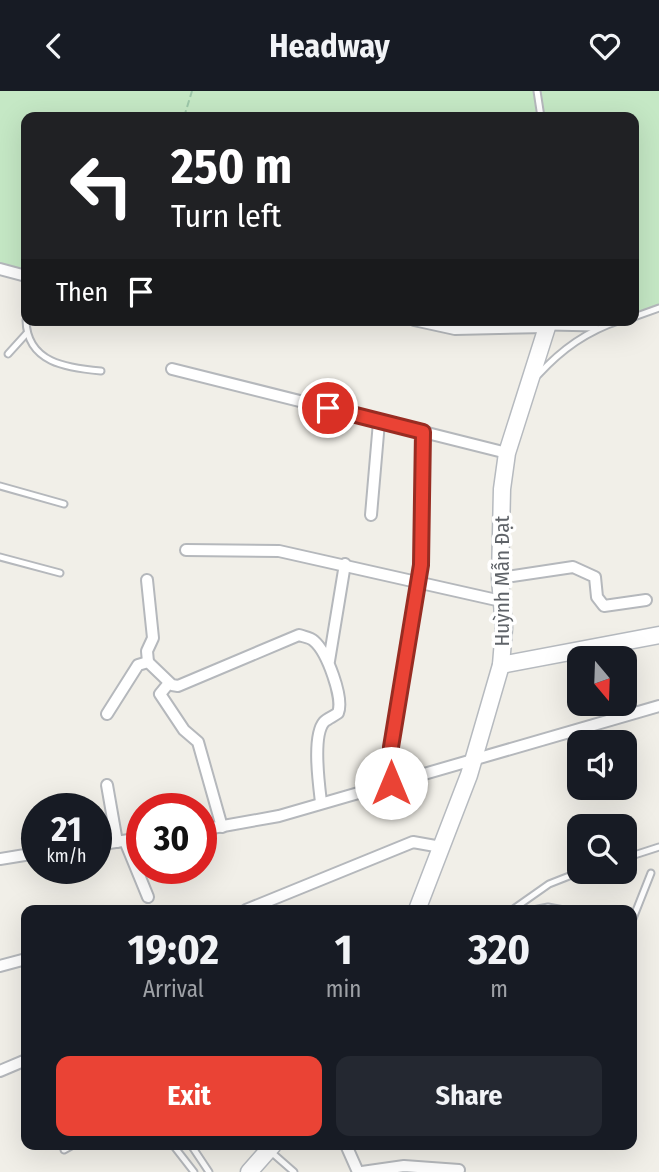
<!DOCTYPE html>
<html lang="en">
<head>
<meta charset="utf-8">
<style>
	body { margin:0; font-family:"Fira Sans Condensed",sans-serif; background:#242831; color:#f1f3f6; height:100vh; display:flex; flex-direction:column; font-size:26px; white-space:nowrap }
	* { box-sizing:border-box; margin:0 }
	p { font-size:23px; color:#9ea1a6 }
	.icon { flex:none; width:38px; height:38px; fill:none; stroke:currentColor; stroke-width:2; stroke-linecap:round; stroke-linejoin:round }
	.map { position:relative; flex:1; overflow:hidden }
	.side { position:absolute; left:21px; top:814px; width:616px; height:245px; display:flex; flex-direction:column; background:#171b24; border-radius:14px; box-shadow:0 7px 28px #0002 }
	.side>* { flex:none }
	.guide { position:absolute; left:21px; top:21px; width:618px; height:214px; border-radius:14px; box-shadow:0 7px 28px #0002; background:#202124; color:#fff; overflow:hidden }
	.needle { width:46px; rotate:161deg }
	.fabs { position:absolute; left:567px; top:555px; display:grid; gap:14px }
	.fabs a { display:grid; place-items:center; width:70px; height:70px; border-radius:14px; background:#171b24; box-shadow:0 7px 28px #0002; font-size:35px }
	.speed { position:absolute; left:21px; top:702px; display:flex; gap:14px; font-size:35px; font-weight:700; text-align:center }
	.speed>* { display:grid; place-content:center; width:91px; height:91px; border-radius:50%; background:#171b24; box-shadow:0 7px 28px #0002; line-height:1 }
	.speed small { font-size:18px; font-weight:400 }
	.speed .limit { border:10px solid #d22; background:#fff; color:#111 }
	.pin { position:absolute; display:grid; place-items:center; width:60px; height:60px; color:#fff; margin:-30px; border:4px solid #fff; border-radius:50%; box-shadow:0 2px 7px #0007 }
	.me { position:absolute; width:77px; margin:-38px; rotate:0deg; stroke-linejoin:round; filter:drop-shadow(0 0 5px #0008) }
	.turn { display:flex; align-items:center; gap:24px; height:147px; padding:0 35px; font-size:32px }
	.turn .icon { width:91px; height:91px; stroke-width:2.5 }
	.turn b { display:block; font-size:49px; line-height:60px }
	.then { display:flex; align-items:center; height:66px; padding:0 35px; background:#0003; gap:14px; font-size:26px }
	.eta { display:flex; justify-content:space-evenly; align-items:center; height:119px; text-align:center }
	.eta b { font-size:42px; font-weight:700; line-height:49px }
	.action { display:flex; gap:14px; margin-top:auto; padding:14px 35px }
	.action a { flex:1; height:80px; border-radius:14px; background:#ea4335; color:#fff; font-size:28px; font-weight:700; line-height:80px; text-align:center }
	.action a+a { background:#242831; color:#f1f3f6 }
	header { display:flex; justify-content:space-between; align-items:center; height:91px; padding:0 35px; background:#171b24; font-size:32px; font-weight:700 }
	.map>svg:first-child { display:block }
	.green { fill:#c5e8c5 }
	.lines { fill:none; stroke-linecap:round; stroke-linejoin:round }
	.service-casing { stroke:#b5b8bc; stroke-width:9 }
	.minor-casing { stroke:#b5b8bc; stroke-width:14 }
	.secondary-casing { stroke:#b6babf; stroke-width:19 }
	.path { stroke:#9cc7a9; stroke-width:2; stroke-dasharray:7 3.5; stroke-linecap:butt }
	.service { stroke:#fff; stroke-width:5 }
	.minor { stroke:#fff; stroke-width:10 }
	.secondary { stroke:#fff; stroke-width:16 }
	.route-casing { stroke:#982c22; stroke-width:18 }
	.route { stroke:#ea4335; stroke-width:12 }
	.labels { text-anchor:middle; stroke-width:7; stroke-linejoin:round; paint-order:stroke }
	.street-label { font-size:21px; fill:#5f6368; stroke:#fff }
</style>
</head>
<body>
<header><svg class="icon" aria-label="back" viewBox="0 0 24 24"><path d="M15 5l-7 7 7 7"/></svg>Headway<svg class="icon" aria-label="heart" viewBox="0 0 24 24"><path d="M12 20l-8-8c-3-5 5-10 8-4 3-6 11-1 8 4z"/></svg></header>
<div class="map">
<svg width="659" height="1081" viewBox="0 0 659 1081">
	<rect width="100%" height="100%" fill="#f1efe8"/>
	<g class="green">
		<polygon points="0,0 659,0 659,215 634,223 634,26 26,26 26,181 0,175"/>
		<polygon points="428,229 614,229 595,235 454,234"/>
	</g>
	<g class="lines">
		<defs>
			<g id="service">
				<polyline points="537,0 541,26"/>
				<polyline points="26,185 26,221"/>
				<polyline points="634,226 659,217"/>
				<path d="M26,229C27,272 67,277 101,280"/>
				<polyline points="550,236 596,237"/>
				<polyline points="8,263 27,242"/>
				<path d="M538,284C562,258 587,240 621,229"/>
				<polyline points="0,395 64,413"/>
				<polyline points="0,466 60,482"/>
				<polyline points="625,767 659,756"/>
				<polyline points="512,819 549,793 582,780"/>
				<polyline points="533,819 548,816 564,819"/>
				<polyline points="632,830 651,782"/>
				<polyline points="173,1054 194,1081"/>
				<polyline points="191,1054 209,1081"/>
				<polyline points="64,1059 73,1054"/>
				<polyline points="270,1060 294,1081"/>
			</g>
			<g id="minor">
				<polyline points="0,178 26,185"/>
				<polyline points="414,229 455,238 547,236"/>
				<polyline points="172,278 507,362"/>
				<polyline points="371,424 379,331"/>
				<polyline points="186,459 279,460 501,510"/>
				<polyline points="500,487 573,476 595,486 597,506 604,515 646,509"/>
				<polyline points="147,489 153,547 147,560 148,571"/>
				<polyline points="329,570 345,473"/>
				<polyline points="169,592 160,603 184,639 198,651 222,736"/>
				<path d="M107,623L138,574L148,571L172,594L178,595L299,544C304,546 310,546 314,550C327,561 344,607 338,622C334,625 327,628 324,631C312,645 319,694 321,711"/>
				<polyline points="391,692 391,656 421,474 423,341"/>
				<polyline points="107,694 117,751"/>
				<polyline points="201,739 279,725 659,615"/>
				<polyline points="125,750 148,806"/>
				<polyline points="96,754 142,747"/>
				<polyline points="0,768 37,762"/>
				<polyline points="246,819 413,751 441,756"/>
				<polyline points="0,875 26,868"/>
				<polyline points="0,980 26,969"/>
				<polyline points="346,1054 358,1081"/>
				<polyline points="362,1081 404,1075 459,1079"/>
			</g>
			<g id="secondary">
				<polyline points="501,574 659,544"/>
				<polyline points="417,819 469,684 501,574 504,537 500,487 502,398 507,362 547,236"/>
				<polyline points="249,1081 273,1054"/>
			</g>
		</defs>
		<use href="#service" class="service-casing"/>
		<use href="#minor" class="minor-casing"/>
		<use href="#secondary" class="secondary-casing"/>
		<polyline class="path" points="184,26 192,0"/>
		<use href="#service" class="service"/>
		<use href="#minor" class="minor"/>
		<use href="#secondary" class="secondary"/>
	</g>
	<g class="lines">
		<defs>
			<polyline id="route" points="328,317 423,341 421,474 391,656 391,692"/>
		</defs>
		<use href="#route" class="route-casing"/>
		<use href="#route" class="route"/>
	</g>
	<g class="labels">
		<g class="street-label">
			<text transform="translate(502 490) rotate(-90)" y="7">Huỳnh Mẫn Đạt</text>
		</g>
	</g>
</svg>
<div class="fabs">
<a><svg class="needle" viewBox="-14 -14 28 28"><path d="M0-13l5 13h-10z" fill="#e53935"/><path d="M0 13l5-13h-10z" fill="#9ea1a6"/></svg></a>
<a><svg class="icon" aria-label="sound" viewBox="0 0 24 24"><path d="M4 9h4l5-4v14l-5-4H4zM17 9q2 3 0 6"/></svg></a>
<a><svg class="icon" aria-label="search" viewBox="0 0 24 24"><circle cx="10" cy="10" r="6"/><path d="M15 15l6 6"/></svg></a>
</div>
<div class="speed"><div>21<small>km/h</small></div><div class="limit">30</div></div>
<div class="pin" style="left:328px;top:317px;background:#d93025"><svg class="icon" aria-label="arrive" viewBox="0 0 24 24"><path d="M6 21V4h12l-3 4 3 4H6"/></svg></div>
<svg class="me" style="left:391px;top:692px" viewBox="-20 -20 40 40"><circle r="19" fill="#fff"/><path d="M0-13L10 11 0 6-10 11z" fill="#ea4335"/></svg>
<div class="guide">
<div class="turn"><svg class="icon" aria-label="left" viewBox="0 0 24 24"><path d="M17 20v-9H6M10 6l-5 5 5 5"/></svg><div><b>250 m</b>Turn left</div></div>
<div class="then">Then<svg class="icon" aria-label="arrive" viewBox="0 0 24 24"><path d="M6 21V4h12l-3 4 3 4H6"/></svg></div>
</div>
<section class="side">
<div class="eta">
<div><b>19:02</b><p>Arrival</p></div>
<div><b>1</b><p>min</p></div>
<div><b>320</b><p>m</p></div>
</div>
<div class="action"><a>Exit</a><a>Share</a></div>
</section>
</div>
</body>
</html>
